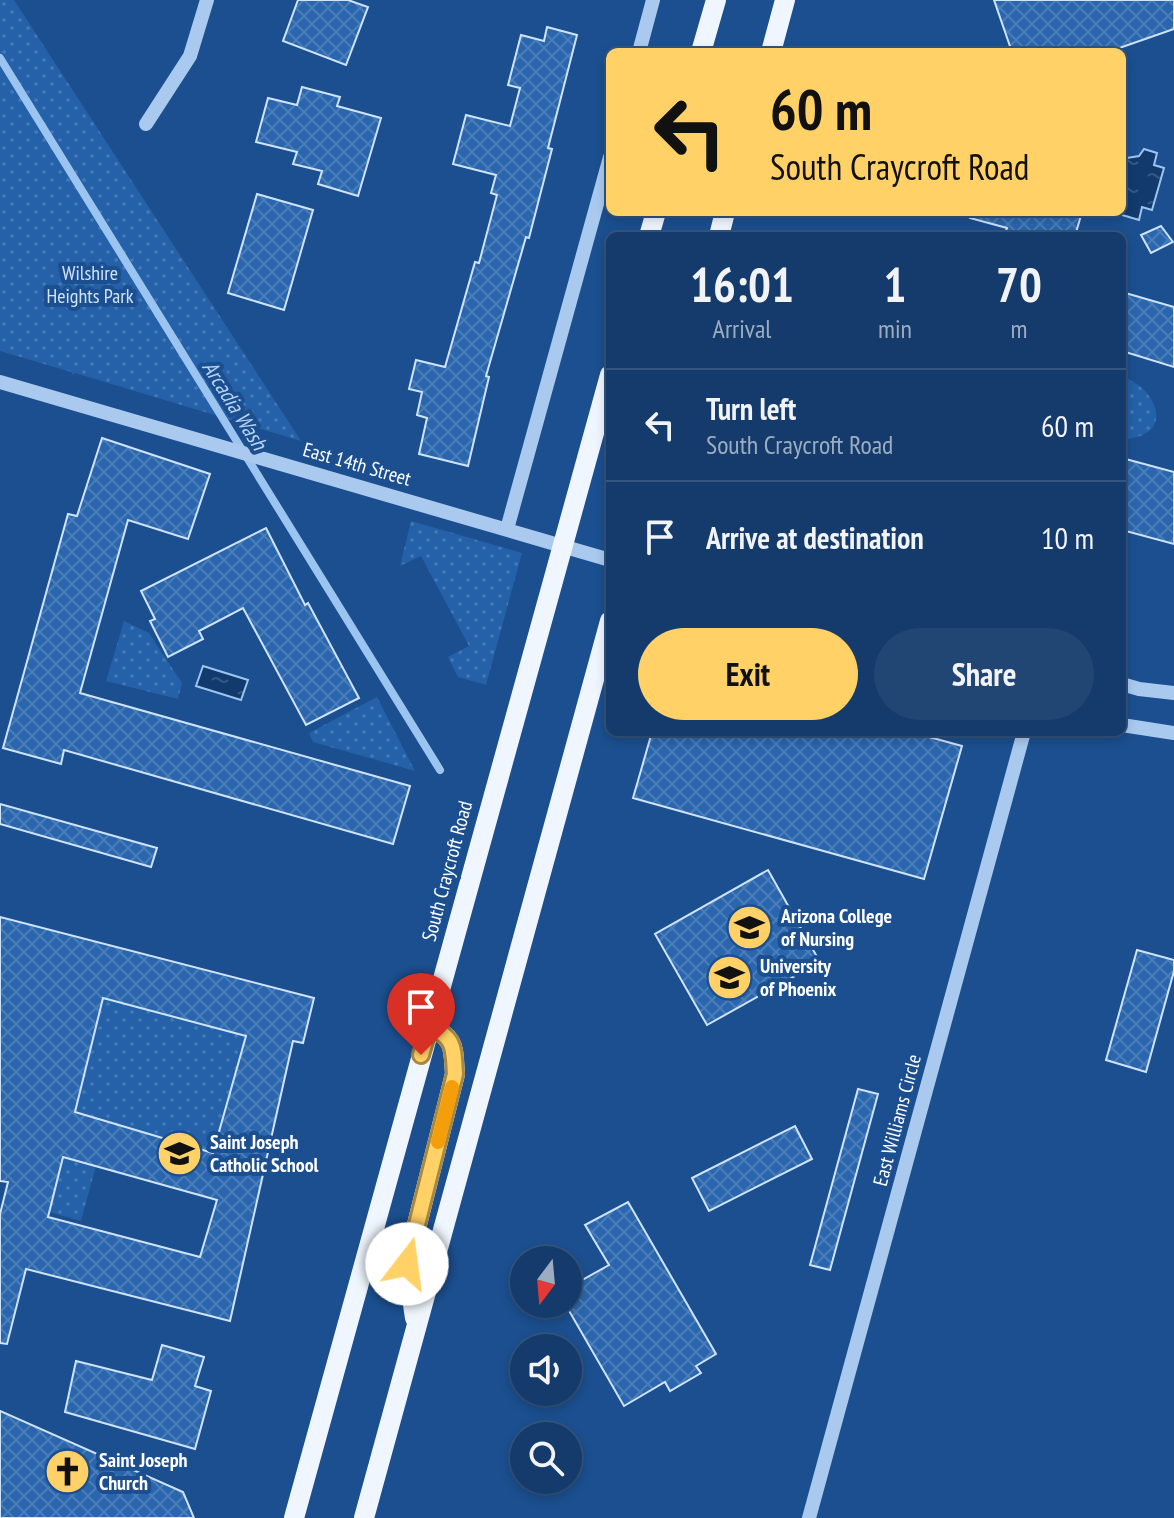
<!DOCTYPE html>
<html lang="en">
<head>
<meta charset="utf-8">
<style>
	body { margin:0; font-family:"PT Sans Narrow",sans-serif; background:#214673; color:#f1f3f6; height:100vh; display:flex; flex-direction:column; font-size:30px; white-space:nowrap }
	* { box-sizing:border-box; margin:0 }
	p { font-size:26px; color:#9dadc1 }
	.icon { flex:none; width:44px; height:44px; fill:none; stroke:currentColor; stroke-width:2; stroke-linecap:round; stroke-linejoin:round }
	.map { position:relative; flex:1; overflow:hidden }
	.details { position:absolute; left:606px; top:232px; width:520px; height:504px; display:flex; flex-direction:column; background:#143b6b; border-radius:12px; box-shadow:0 4px 12px #0003,0 0 0 2px #33557e }
	.details>* { flex:none }
	.top-card { position:absolute; left:606px; top:48px; width:520px; height:168px; border-radius:12px; box-shadow:0 4px 12px #0003,0 0 0 2px #33557e; background:#ffd166; color:#111; overflow:hidden }
	.needle { width:52px; rotate:196deg }
	.tools { position:absolute; left:510px; top:1246px; display:grid; gap:16px }
	.tools a { display:grid; place-items:center; width:72px; height:72px; border-radius:50%; background:#143b6b; box-shadow:0 4px 12px #0003,0 0 0 2px #33557e; font-size:40px }
	.pin { position:absolute; display:grid; place-items:center; width:68px; height:68px; color:#fff; margin:-82px -34px; border-radius:50% 50% 50% 0; rotate:-45deg; box-shadow:0 0 8px #0007 }
	.pin .icon { rotate:45deg }
	.me { position:absolute; width:88px; margin:-44px; rotate:15deg; stroke-linejoin:round; filter:drop-shadow(0 0 6px #0008) }
	.turn { display:flex; align-items:center; gap:28px; height:168px; padding:0 32px; font-size:36px }
	.turn .icon { width:104px; height:104px; stroke-width:2.5 }
	.turn b { display:block; font-size:56px; line-height:68px }
	.eta { display:flex; justify-content:space-evenly; align-items:center; height:136px; text-align:center }
	.eta b { font-size:48px; font-weight:800; line-height:56px }
	.button { display:flex; gap:16px; margin-top:auto; padding:16px 32px }
	.button a { flex:1; height:92px; border-radius:48px; background:#ffd166; color:#111; font-size:32px; font-weight:800; line-height:92px; text-align:center }
	.button a+a { background:#214673; color:#f1f3f6 }
	ul { padding:0; list-style:none }
	li { display:flex; align-items:center; gap:24px; height:112px; padding:0 32px; border-top:2px solid #33557e }
	li div { flex:1 }
	li b { display:block; font-size:30px }
	li em { font-style:normal }
	.map>svg:first-child { display:block }
	.grass { fill:url(#grass-dots) }
	.water { fill:url(#water-ripples); stroke:#9cc4f0; stroke-width:2 }
	.lines { fill:none; stroke-linecap:round; stroke-linejoin:round }
	.stream { stroke:#9cc4f0; stroke-width:8 }
	.building { fill:url(#building-cross-hatch); stroke:#cfe3fa; stroke-width:2; fill-rule:evenodd }
	.minor { stroke:#a9c9ee; stroke-width:14 }
	.major { stroke:#f0f6ff; stroke-width:20 }
	.route-casing { stroke:#a68842; stroke-width:20 }
	.route { stroke:#ffd166; stroke-width:14 }
	.slow { stroke:#f59e0b; stroke-width:14 }
	.labels { text-anchor:middle; stroke-width:8; stroke-linejoin:round; paint-order:stroke }
	.park-label { font-size:20px; fill:#cfe3fa; stroke:#1b4f8f }
	.street-label { font-size:20px; fill:#fff; stroke:#1b4f8f }
	.poi-label { font-size:20px; font-weight:bold; fill:#fff; stroke:#1b4f8f; text-anchor:start }
	.water-label { font-size:22px; font-style:italic; fill:#b5d3f5; stroke:#1b4f8f }
</style>
</head>
<body>
<div class="map">
<svg width="1174" height="1518" viewBox="0 0 1174 1518">
	<defs>
		<pattern id="grass-dots" width="8" height="8" patternUnits="userSpaceOnUse" patternTransform="scale(2)"><rect width="8" height="8" fill="#2461a8"/><path d="M2 2h.1M6 6h.1" fill="none" stroke="#4579b5" stroke-width="1.8" stroke-linecap="round"/></pattern>
		<pattern id="water-ripples" width="26" height="14" patternUnits="userSpaceOnUse" patternTransform="scale(2)"><rect width="26" height="14" fill="#123a6d"/><path d="M2 4q2-2 4 0t4 0M15 11q2-2 4 0t4 0" fill="none" stroke="#365883"/></pattern>
		<pattern id="building-cross-hatch" width="8" height="8" patternUnits="userSpaceOnUse" patternTransform="scale(2)"><rect width="8" height="8" fill="#2a66ad"/><path d="M0 0l8 8M0 8l8-8" fill="none" stroke="#4a7db9"/></pattern>
	</defs>
	<rect width="100%" height="100%" fill="#1b4f8f"/>
	<g class="grass">
		<polygon points="0,0 14,0 301,441 75,373 73,375 71,372 0,351"/>
		<path d="M1122,378C1149,382 1174,425 1140,436C1133,438 1129,440 1122,438Z"/>
		<polygon points="411,521 522,553 486,685 458,677 448,657 469,646 421,556 400,566"/>
		<polygon points="124,621 149,633 182,683 178,699 106,681"/>
		<polygon points="377,697 415,771 313,742 309,733"/>
		<polygon points="103,998 246,1036 212,1153 105,1121 96,1166 81,1221 49,1212"/>
	</g>
	<g class="water">
		<polygon points="1144,149 1157,153 1154,165 1164,168 1152,210 1142,207 1139,220 1122,215 1122,175 1127,158 1139,156"/>
		<polygon points="203,666 248,680 241,700 196,686"/>
	</g>
	<g class="lines">
		<polyline class="stream" points="0,58 440,770"/>
	</g>
	<g class="building">
		<polygon points="298,0 348,0 368,7 346,65 283,41"/>
		<polygon points="994,0 1174,0 1174,29 1108,52 1012,52"/>
		<polygon points="547,27 577,35 548,148 552,149 529,238 526,237 486,376 489,377 468,466 419,454 427,418 417,415 422,392 409,389 416,360 445,367 475,262 479,263 497,195 491,193 496,175 453,164 466,115 510,126 520,88 508,85 521,35 544,41"/>
		<polygon points="302,87 340,97 337,106 381,118 358,196 318,184 322,171 293,164 297,152 256,142 268,98 297,105"/>
		<polygon points="257,194 313,210 284,310 228,293"/>
		<polygon points="971,212 1082,212 1075,236 1004,236 1007,228 970,218"/>
		<polygon points="1161,226 1173,242 1151,253 1141,235"/>
		<polygon points="1122,292 1174,307 1174,367 1122,351"/>
		<polygon points="102,438 210,474 188,539 128,520 80,693 410,786 393,844 64,750 61,764 3,748 68,514 77,516"/>
		<polygon points="1122,458 1174,472 1174,544 1122,530"/>
		<polygon points="266,528 305,605 308,603 359,698 306,725 243,608 199,631 203,639 168,657 150,621 155,619 141,591"/>
		<polygon points="652,732 911,732 962,746 924,879 633,798"/>
		<polygon points="0,804 157,848 151,867 0,824"/>
		<polygon points="768,870 820,962 707,1025 655,934"/>
		<path d="M0,917L314,998L303,1043L293,1041L230,1321L26,1269L7,1344L0,1343V1214L8,1182L0,1181ZM103,998L246,1036L213,1153L75,1112ZM63,1157L217,1200L200,1257L48,1217Z"/>
		<polygon points="1137,950 1174,960 1174,971 1146,1072 1106,1060"/>
		<polygon points="858,1089 878,1094 830,1270 810,1265"/>
		<polygon points="795,1126 812,1159 709,1211 692,1178"/>
		<polygon points="628,1202 716,1354 696,1366 701,1373 670,1391 665,1382 624,1406 568,1309 568,1288 609,1265 585,1225"/>
		<polygon points="162,1345 204,1357 195,1386 211,1391 195,1449 65,1412 76,1361 152,1380"/>
		<polygon points="0,1411 183,1492 194,1518 0,1518"/>
	</g>
	<g class="lines">
		<g class="minor">
			<polyline points="639,52 653,0"/>
			<polyline points="146,124 190,56 207,0"/>
			<polyline points="0,382 610,560"/>
			<polyline points="507,529 610,157"/>
			<polyline points="1122,684 1139,689 1174,693"/>
			<polyline points="1122,725 1174,733"/>
			<polyline points="809,1518 1024,732"/>
		</g>
		<g class="major">
			<polyline points="701,52 716,0"/>
			<polyline points="771,52 785,0"/>
			<polyline points="649,236 656,212"/>
			<polyline points="719,236 725,212"/>
			<path d="M415,1318L407,1264L455,1074C453,1049 456,1037 429,1027"/>
			<polyline points="294,1518 610,375"/>
			<polyline points="364,1518 610,621"/>
		</g>
	</g>
	<g class="lines">
		<defs>
			<path id="route" d="M407,1264L455,1074C453,1049 456,1037 429,1027L421,1055"/>
		</defs>
		<use href="#route" class="route-casing"/>
		<use href="#route" class="route"/>
		<polyline class="slow" points="438,1142 452,1087"/>
	</g>
	<defs>
		<symbol id="school-disc" viewBox="-11 -11 22 22"><circle r="9.5" fill="#ffd166" stroke="#1b4f8f"/><path d="M0-5L7-2L0 1L-7-2ZM-4 1L0 2.5L4 1V4Q0 6-4 4Z" fill="#111"/></symbol>
		<symbol id="university-disc" viewBox="-11 -11 22 22"><circle r="9.5" fill="#ffd166" stroke="#1b4f8f"/><path d="M0-5L7-2L0 1L-7-2ZM-4 1L0 2.5L4 1V4Q0 6-4 4Z" fill="#111"/></symbol>
		<symbol id="church-disc" viewBox="-11 -11 22 22"><circle r="9.5" fill="#ffd166" stroke="#1b4f8f"/><path d="M-1.2-6h2.4v3.5h3.3v2.4h-3.3V6h-2.4V-.1h-3.3v-2.4h3.3Z" fill="#111"/></symbol>
	</defs>
	<g fill-rule="evenodd">
		<use href="#school-disc" x="724" y="902" width="51" height="51"/>
		<use href="#university-disc" x="704" y="952" width="51" height="51"/>
		<use href="#school-disc" x="154" y="1128" width="51" height="51"/>
		<use href="#church-disc" x="42" y="1446" width="51" height="51"/>
	</g>
	<g class="labels">
		<g class="park-label">
			<text x="90" y="280">Wilshire<tspan x="90" dy="23">Heights Park</tspan></text>
		</g>
		<g class="street-label">
			<text transform="translate(357 464) rotate(16)" y="7">East 14th Street</text>
			<text transform="translate(447 871) rotate(-75)" y="7">South Craycroft Road</text>
			<text transform="translate(897 1120) rotate(-75)" y="7">East Williams Circle</text>
		</g>
		<g class="poi-label">
			<text x="781" y="923">Arizona College<tspan x="781" dy="23">of Nursing</tspan></text>
			<text x="760" y="973">University<tspan x="760" dy="23">of Phoenix</tspan></text>
			<text x="210" y="1149">Saint Joseph<tspan x="210" dy="23">Catholic School</tspan></text>
			<text x="99" y="1467">Saint Joseph<tspan x="99" dy="23">Church</tspan></text>
		</g>
		<g class="water-label">
			<text transform="translate(235 405) rotate(58)" y="8">Arcadia Wash</text>
		</g>
	</g>
</svg>
<div class="tools">
<a><svg class="needle" viewBox="-14 -14 28 28"><path d="M0-13l5 13h-10z" fill="#e53935"/><path d="M0 13l5-13h-10z" fill="#9dadc1"/></svg></a>
<a><svg class="icon" aria-label="sound" viewBox="0 0 24 24"><path d="M4 9h4l5-4v14l-5-4H4zM17 9q2 3 0 6"/></svg></a>
<a><svg class="icon" aria-label="search" viewBox="0 0 24 24"><circle cx="10" cy="10" r="6"/><path d="M15 15l6 6"/></svg></a>
</div>
<div class="pin" style="left:421px;top:1055px;background:#d93025"><svg class="icon" aria-label="arrive" viewBox="0 0 24 24"><path d="M6 21V4h12l-3 4 3 4H6"/></svg></div>
<svg class="me" style="left:407px;top:1264px" viewBox="-20 -20 40 40"><circle r="19" fill="#fff"/><path d="M0-13L10 11 0 6-10 11z" fill="#ffd166"/></svg>
<div class="top-card">
<div class="turn"><svg class="icon" aria-label="left" viewBox="0 0 24 24"><path d="M17 20v-9H6M10 6l-5 5 5 5"/></svg><div><b>60 m</b>South Craycroft Road</div></div>
</div>
<section class="details">
<div class="eta">
<div><b>16:01</b><p>Arrival</p></div>
<div><b>1</b><p>min</p></div>
<div><b>70</b><p>m</p></div>
</div>
<ul>
<li><svg class="icon" aria-label="left" viewBox="0 0 24 24"><path d="M17 20v-9H6M10 6l-5 5 5 5"/></svg><div><b>Turn left</b><p>South Craycroft Road</p></div><em>60 m</em></li>
<li><svg class="icon" aria-label="arrive" viewBox="0 0 24 24"><path d="M6 21V4h12l-3 4 3 4H6"/></svg><div><b>Arrive at destination</b></div><em>10 m</em></li>
</ul>
<div class="button"><a>Exit</a><a>Share</a></div>
</section>
</div>
</body>
</html>
